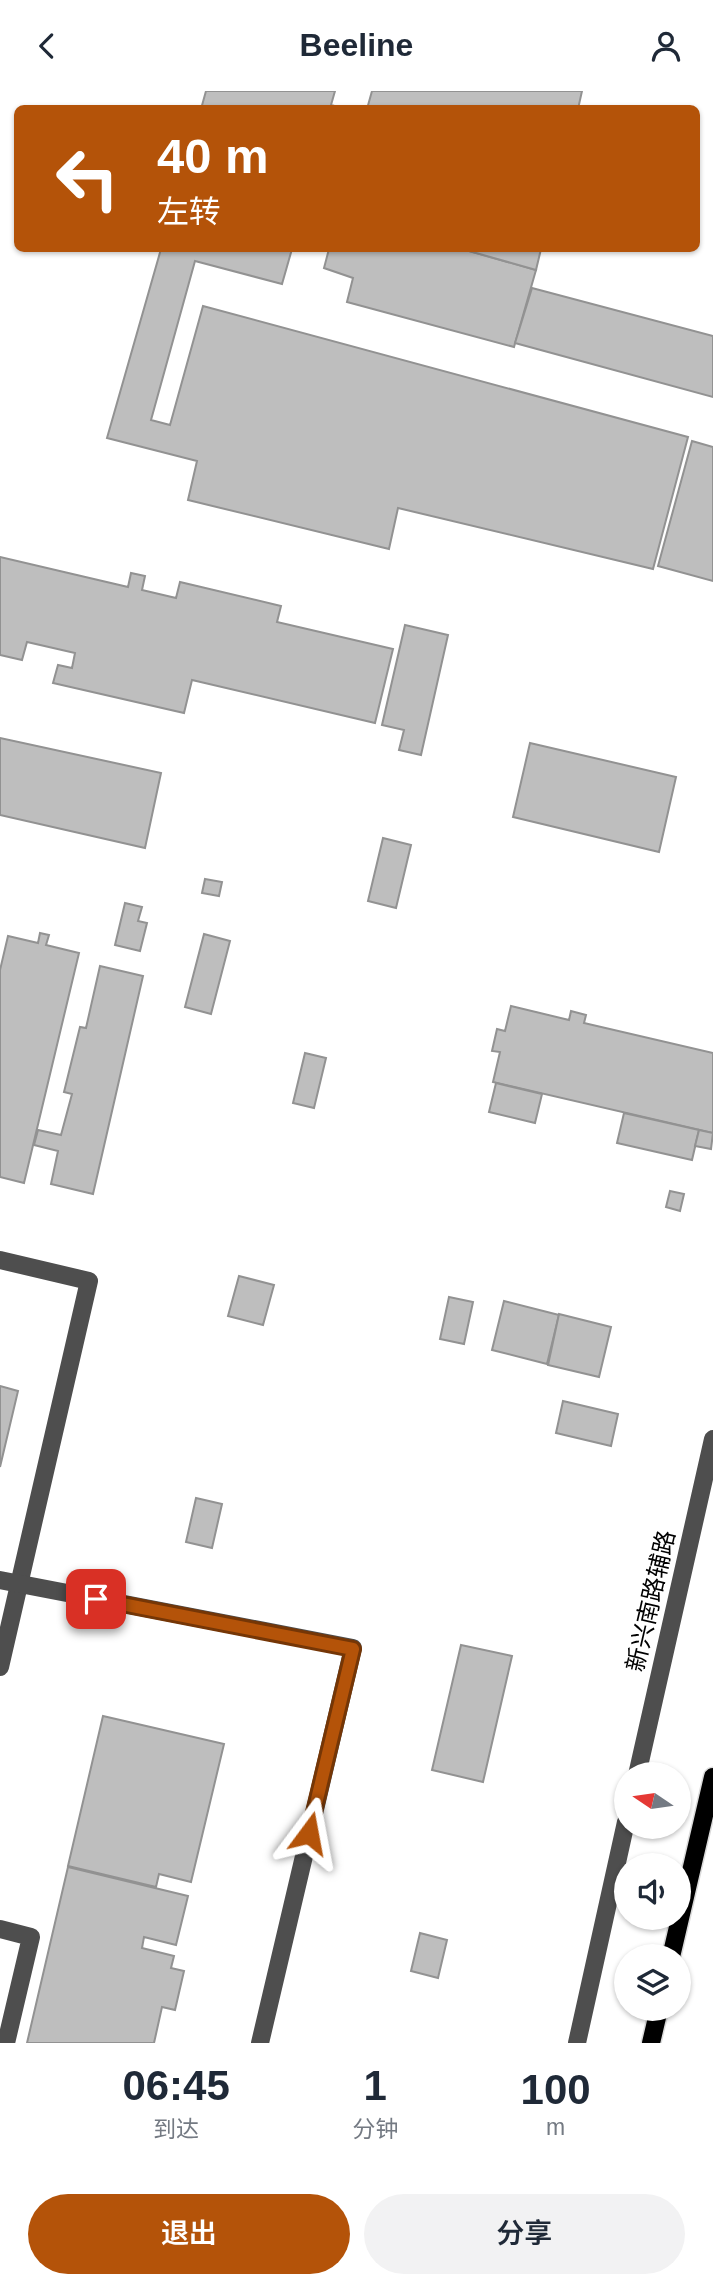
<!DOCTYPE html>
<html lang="zh">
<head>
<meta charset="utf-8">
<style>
	body { margin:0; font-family:Arial,"Noto Sans SC",sans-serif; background:#f2f2f3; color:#1f2937; height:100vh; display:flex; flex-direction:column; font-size:26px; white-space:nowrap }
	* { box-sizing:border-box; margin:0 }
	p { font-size:23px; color:#747a83 }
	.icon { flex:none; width:38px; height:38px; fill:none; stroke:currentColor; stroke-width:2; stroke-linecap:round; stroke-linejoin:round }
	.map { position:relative; height:1952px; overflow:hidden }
	.side { display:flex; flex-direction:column; background:#fff; flex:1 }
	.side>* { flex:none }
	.hud { position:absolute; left:14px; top:14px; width:686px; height:147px; border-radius:10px; box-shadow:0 2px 5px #0004; background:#b45309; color:#fff; overflow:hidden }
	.needle { width:46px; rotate:283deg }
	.controls { position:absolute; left:614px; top:1671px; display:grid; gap:14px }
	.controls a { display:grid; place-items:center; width:77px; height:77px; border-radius:50%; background:#fff; box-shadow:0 2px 5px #0004; font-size:35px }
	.pin { position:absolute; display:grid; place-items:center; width:60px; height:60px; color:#fff; margin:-30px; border-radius:14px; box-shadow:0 4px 10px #0006 }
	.me { position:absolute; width:77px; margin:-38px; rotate:13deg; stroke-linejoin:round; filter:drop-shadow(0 0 5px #0008) }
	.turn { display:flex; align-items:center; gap:24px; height:147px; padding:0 28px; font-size:32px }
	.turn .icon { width:91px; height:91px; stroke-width:2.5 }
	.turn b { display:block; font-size:49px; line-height:60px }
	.eta { display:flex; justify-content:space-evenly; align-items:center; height:119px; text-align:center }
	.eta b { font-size:42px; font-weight:600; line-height:49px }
	.button { display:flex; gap:14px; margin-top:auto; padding:14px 28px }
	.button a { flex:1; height:80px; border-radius:42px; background:#b45309; color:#fff; font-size:28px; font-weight:600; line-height:80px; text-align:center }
	.button a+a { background:#f2f2f3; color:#1f2937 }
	header { display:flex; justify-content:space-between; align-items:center; height:91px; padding:0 28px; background:#fff; font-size:32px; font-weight:600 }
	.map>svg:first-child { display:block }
	.building { fill:#bebebe; stroke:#929292; stroke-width:2 }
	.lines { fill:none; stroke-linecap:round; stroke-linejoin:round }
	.major-casing { stroke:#dbdbdb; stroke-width:21 }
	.minor { stroke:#4e4e4e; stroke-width:18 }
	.major { stroke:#000; stroke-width:18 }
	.route-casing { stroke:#753606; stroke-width:18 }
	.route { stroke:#b45309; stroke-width:12 }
	.labels { text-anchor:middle; stroke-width:5; stroke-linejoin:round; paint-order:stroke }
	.street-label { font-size:24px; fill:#000; stroke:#fff }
</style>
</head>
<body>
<header><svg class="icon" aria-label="back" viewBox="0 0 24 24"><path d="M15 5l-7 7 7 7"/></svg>Beeline<svg class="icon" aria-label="person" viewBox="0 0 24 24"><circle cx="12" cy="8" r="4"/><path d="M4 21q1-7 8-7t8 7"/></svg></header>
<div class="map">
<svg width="713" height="1952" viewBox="0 0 713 1952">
	<rect width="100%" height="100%" fill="#fff"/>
	<g class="building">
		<polygon points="206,0 335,0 331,14 345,18 201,18"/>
		<polygon points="372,0 582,0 578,18 367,18"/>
		<polygon points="161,158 292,158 282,193 195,170 151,329 170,334 203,215 688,346 653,478 398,417 389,458 188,409 197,370 107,347"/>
		<polygon points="329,158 462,158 536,179 514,256 347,211 353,187 324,177"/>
		<polygon points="462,158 541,158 536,179"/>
		<polygon points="532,197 713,245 713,306 515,252"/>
		<polygon points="692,350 713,356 713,490 658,475"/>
		<polygon points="0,466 128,496 131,482 145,485 142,499 176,507 180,491 281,515 277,531 393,558 375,632 192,589 184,622 53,592 58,574 72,577 75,562 27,551 22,569 0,564"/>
		<polygon points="405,534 448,544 421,664 399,659 404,639 382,634"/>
		<polygon points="0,647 161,682 145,757 0,724"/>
		<polygon points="530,652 676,686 659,761 513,726"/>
		<polygon points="383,747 411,754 396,817 368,810"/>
		<polygon points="205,788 222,791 219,805 202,802"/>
		<polygon points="125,812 142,816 138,830 147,832 140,860 115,854"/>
		<polygon points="40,842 49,844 46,854 79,862 24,1092 0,1086 0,879 8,845 38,852"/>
		<polygon points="204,843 230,850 211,923 185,916"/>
		<polygon points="100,875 143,885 93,1103 51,1093 58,1060 34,1054 38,1039 61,1044 72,1003 64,1001 80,936 86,937"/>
		<polygon points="511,915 569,929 571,920 586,924 584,932 713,962 713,1042 493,991 500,961 492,960 497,938 505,940"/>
		<polygon points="305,962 326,967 314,1017 293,1012"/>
		<polygon points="496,992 542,1003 535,1032 489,1021"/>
		<polygon points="624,1022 699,1039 692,1069 617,1052"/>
		<polygon points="699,1039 713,1042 711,1058 695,1055"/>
		<polygon points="670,1100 684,1103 680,1120 666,1116"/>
		<polygon points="239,1185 274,1194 263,1234 228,1225"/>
		<polygon points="449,1206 473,1211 464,1253 440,1248"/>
		<polygon points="504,1210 559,1224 547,1273 492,1259"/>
		<polygon points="559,1223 611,1236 599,1286 548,1274"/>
		<polygon points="0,1295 18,1300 0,1376"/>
		<polygon points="563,1310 618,1323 611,1355 556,1342"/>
		<polygon points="196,1407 222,1413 212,1457 186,1451"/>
		<polygon points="461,1554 512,1565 483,1691 432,1679"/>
		<polygon points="103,1625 224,1653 191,1791 159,1783 156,1796 68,1775"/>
		<polygon points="68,1776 188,1805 176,1854 144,1846 142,1857 174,1865 171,1877 184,1880 175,1919 162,1916 154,1952 27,1952"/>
		<polygon points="420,1842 447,1849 438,1887 411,1880"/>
	</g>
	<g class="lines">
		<defs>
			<g id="major">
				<polyline points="671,1866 713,1686"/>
				<polyline points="651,1952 659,1918"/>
			</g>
		</defs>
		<use href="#major" class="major-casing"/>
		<g class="minor">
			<polyline points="0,1169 89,1190 0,1576"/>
			<polyline points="0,1489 353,1557 260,1952"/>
			<polyline points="637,1684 713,1348"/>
			<polyline points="0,1838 31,1846 6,1952"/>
			<polyline points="577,1952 626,1731"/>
		</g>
		<use href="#major" class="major"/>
	</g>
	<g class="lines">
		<defs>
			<polyline id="route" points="96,1508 353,1558 309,1742"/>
		</defs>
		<use href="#route" class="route-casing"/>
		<use href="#route" class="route"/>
	</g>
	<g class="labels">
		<g class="street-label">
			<text transform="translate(651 1510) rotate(-77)" y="8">新兴南路辅路</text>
		</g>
	</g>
</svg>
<div class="controls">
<a><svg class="needle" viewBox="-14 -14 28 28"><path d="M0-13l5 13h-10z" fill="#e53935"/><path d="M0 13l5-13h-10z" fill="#747a83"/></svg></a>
<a><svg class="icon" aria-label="sound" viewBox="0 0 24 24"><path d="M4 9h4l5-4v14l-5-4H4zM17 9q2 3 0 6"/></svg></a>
<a><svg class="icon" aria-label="layers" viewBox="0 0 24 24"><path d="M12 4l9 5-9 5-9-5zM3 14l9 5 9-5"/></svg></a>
</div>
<div class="pin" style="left:96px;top:1508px;background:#d93025"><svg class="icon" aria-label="arrive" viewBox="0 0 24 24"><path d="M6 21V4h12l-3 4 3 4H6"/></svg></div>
<svg class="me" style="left:309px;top:1742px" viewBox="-20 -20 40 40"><path d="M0-17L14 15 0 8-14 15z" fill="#b45309" stroke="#fff" stroke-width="4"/></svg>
<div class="hud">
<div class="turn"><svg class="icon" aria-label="left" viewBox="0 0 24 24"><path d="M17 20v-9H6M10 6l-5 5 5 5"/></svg><div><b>40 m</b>左转</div></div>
</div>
</div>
<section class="side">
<div class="eta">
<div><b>06:45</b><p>到达</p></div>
<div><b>1</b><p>分钟</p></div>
<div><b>100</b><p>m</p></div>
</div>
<div class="button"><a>退出</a><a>分享</a></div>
</section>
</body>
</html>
